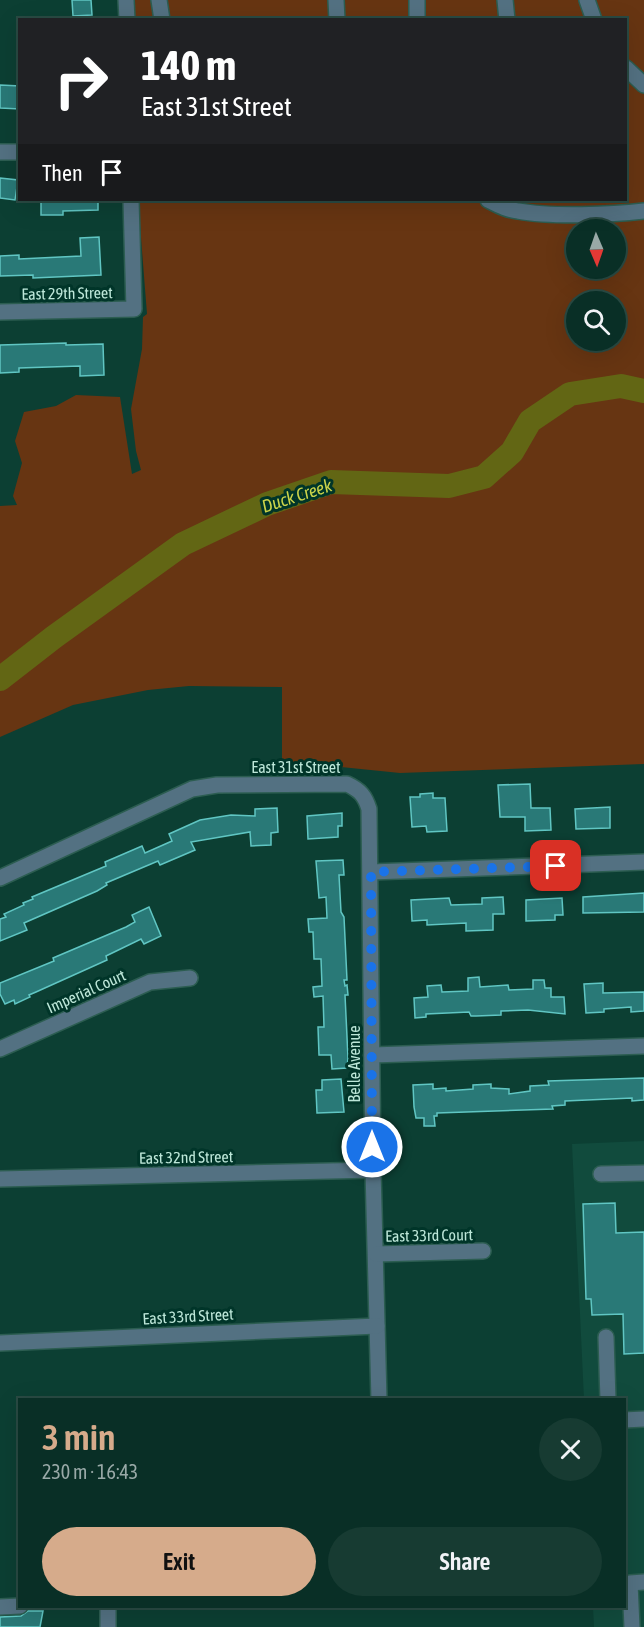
<!DOCTYPE html>
<html lang="en">
<head>
<meta charset="utf-8">
<style>
	body { margin:0; font-family:"Asap Condensed",sans-serif; background:#173b32; color:#f1f3f6; height:100vh; display:flex; flex-direction:column; font-size:22px; white-space:nowrap }
	* { box-sizing:border-box; margin:0 }
	p { font-size:20px; color:#99a9a7 }
	.icon { flex:none; width:33px; height:33px; fill:none; stroke:currentColor; stroke-width:2; stroke-linecap:round; stroke-linejoin:round }
	.map { position:relative; flex:1; overflow:hidden }
	.side { position:absolute; left:18px; top:1398px; width:608px; height:210px; display:flex; flex-direction:column; background:#092f26; border-radius:0px; box-shadow:0 6px 24px #0002,0 0 0 2px #294a43 }
	.side>* { flex:none }
	.banner { position:absolute; left:18px; top:18px; width:609px; height:183px; border-radius:0px; box-shadow:0 6px 24px #0002,0 0 0 2px #294a43; background:#202124; color:#fff; overflow:hidden }
	.needle { width:39px; rotate:178deg }
	.fabs { position:absolute; left:566px; top:219px; display:grid; gap:12px }
	.fabs a { display:grid; place-items:center; width:60px; height:60px; border-radius:50%; background:#092f26; box-shadow:0 6px 24px #0002,0 0 0 2px #294a43; font-size:30px }
	.pin { position:absolute; display:grid; place-items:center; width:51px; height:51px; color:#fff; margin:-26px; border-radius:12px; box-shadow:0 3px 9px #0006 }
	.me { position:absolute; width:66px; margin:-33px; rotate:0deg; stroke-linejoin:round; filter:drop-shadow(0 0 4px #0008) }
	.turn { display:flex; align-items:center; gap:21px; height:126px; padding:0 24px; font-size:27px }
	.turn .icon { width:78px; height:78px; stroke-width:2.5 }
	.turn b { display:block; font-size:42px; line-height:51px }
	.then { display:flex; align-items:center; height:57px; padding:0 24px; background:#0003; gap:12px; font-size:22px }
	.round { display:grid; place-items:center; flex:none; width:63px; height:63px; border-radius:32px; background:#173b32 }
	.headline { display:flex; align-items:center; justify-content:space-between; height:102px; padding:0 24px }
	h1 { font-size:36px; font-weight:600; line-height:45px; color:#d6ab8b }
	.cta { display:flex; gap:12px; margin-top:auto; padding:12px 24px }
	.cta a { flex:1; height:69px; border-radius:36px; background:#d6ab8b; color:#111; font-size:24px; font-weight:600; line-height:69px; text-align:center }
	.cta a+a { background:#173b32; color:#f1f3f6 }
	.map>svg:first-child { display:block }
	.built { fill:#114b3d }
	.green { fill:#673512; fill-rule:evenodd }
	.lines { fill:none; stroke-linecap:round; stroke-linejoin:round }
	.river { stroke:#626614; stroke-width:24 }
	.building { fill:#297977; stroke:#60c6c3; stroke-width:1.5 }
	.minor-casing { stroke:#2c5d51; stroke-width:18 }
	.minor { stroke:#537182; stroke-width:15 }
	.route { stroke:#1a73e8; stroke-width:10; stroke-dasharray:0 18 }
	.labels { text-anchor:middle; stroke-width:6; stroke-linejoin:round; paint-order:stroke }
	.street-label { font-size:16px; fill:#bde7d9; stroke:#003529 }
	.water-label { font-size:18px; font-style:italic; fill:#ccd44a; stroke:#003529 }
</style>
</head>
<body>
<div class="map">
<svg width="644" height="1627" viewBox="0 0 644 1627">
	<rect width="100%" height="100%" fill="#0c3f33"/>
	<polygon class="built" points="644,1141 644,1627 594,1627 593,1607 624,1606 624,1400 584,1399 572,1144"/>
	<path class="green" d="M132,0H644V764L400,773L282,761V687L189,686L148,690L73,705L0,737V506L17,505L13,496L22,463L15,441L24,412L56,406L76,395L120,397L132,474L141,470L136,451L131,409L142,349L143,317L147,314L138,200H626V20H132ZM576,230H615V268H576ZM576,302H615V340H576Z"/>
	<g class="lines">
		<polyline class="river" points="0,679 54,637 183,544 267,504 331,482 449,486 484,477 512,452 530,421 570,394 621,386 644,391"/>
	</g>
	<g class="building">
		<polygon points="72,0 91,0 92,15 73,16"/>
		<polygon points="0,85 20,86 20,109 0,108"/>
		<polygon points="0,178 18,180 15,200 0,198"/>
		<polygon points="41,200 98,200 98,210 63,211 63,215 41,215"/>
		<polygon points="99,237 101,275 33,278 33,275 0,276 0,256 19,255 19,259 81,256 80,238"/>
		<polygon points="66,343 66,345 103,344 104,375 80,376 80,366 19,368 19,372 0,373 0,345"/>
		<polygon points="530,784 531,808 550,808 551,830 525,831 525,817 500,817 498,785"/>
		<polygon points="433,793 433,798 445,798 447,831 427,832 426,826 412,827 410,797 420,797 420,794"/>
		<polygon points="610,807 610,828 576,829 575,809"/>
		<polygon points="277,808 278,832 271,833 271,845 251,846 250,832 191,842 195,850 160,865 158,861 106,883 107,885 97,891 24,923 27,930 0,941 0,919 6,917 4,914 24,905 23,903 33,899 32,897 106,866 105,862 142,846 145,853 172,841 169,834 200,820 231,815 255,816 255,809"/>
		<polygon points="342,813 342,826 338,826 338,837 308,839 307,816"/>
		<polygon points="343,860 344,875 339,875 341,912 344,917 347,980 344,980 345,986 347,985 348,995 345,995 348,1058 347,1068 332,1069 331,1055 319,1055 318,1027 324,1027 323,996 314,997 313,987 322,986 321,959 314,959 313,932 309,932 308,919 327,918 326,897 319,898 316,861"/>
		<polygon points="644,893 644,912 583,913 583,897"/>
		<polygon points="503,897 504,914 493,914 493,930 466,931 466,923 427,925 427,920 412,921 411,900 449,898 451,905 482,904 482,898"/>
		<polygon points="562,898 563,915 555,915 555,920 526,921 526,900"/>
		<polygon points="149,907 161,936 144,944 141,939 106,956 107,960 36,992 29,995 30,997 15,1004 14,1000 5,1004 0,994 0,983 54,961 53,958 126,927 135,922 132,915"/>
		<polygon points="479,977 480,987 508,985 509,990 533,989 533,980 544,980 545,988 551,988 551,997 564,997 565,1014 528,1010 501,1011 501,1015 476,1016 471,1016 469,1012 426,1014 426,1017 415,1018 414,998 428,997 427,986 441,985 442,992 468,991 468,978"/>
		<polygon points="603,983 603,993 644,992 644,1011 631,1012 631,1007 604,1009 604,1012 586,1013 584,984"/>
		<polygon points="644,1078 644,1100 632,1101 632,1098 565,1101 565,1105 552,1106 553,1109 437,1113 437,1116 434,1116 435,1126 424,1126 424,1118 416,1118 414,1107 413,1085 433,1084 433,1089 446,1088 446,1091 473,1089 473,1085 491,1084 491,1088 509,1089 509,1094 530,1091 530,1086 549,1085 548,1081"/>
		<polygon points="341,1079 344,1112 317,1113 316,1090 322,1090 322,1080"/>
		<polygon points="615,1203 616,1233 644,1232 644,1353 624,1354 623,1314 592,1315 591,1299 586,1299 583,1204"/>
		<polygon points="28,1611 43,1611 40,1627 0,1627 0,1617 21,1616"/>
	</g>
	<g class="lines">
		<defs>
			<g id="minor">
				<polyline points="126,0 127,20"/>
				<polyline points="159,0 162,20"/>
				<polyline points="336,0 337,20"/>
				<polyline points="417,0 417,20"/>
				<polyline points="505,0 507,20"/>
				<polyline points="587,0 594,20"/>
				<polyline points="626,68 644,85"/>
				<polyline points="0,152 20,152"/>
				<path d="M488,200C498,205 507,210 518,211C551,217 611,215 644,211"/>
				<polyline points="0,312 134,309 131,200"/>
				<polyline points="371,872 644,862"/>
				<path d="M0,878L192,789L217,785L347,784C360,790 365,796 369,809L373,1170L379,1400"/>
				<polyline points="0,1049 150,982 190,978"/>
				<polyline points="372,1055 644,1046"/>
				<polyline points="601,1174 644,1173"/>
				<polyline points="0,1179 373,1170"/>
				<polyline points="376,1254 483,1251"/>
				<polyline points="606,1337 608,1400"/>
				<polyline points="0,1343 377,1326"/>
				<polyline points="624,1420 644,1419"/>
				<polyline points="108,1606 108,1627"/>
				<polyline points="0,1607 20,1606"/>
				<polyline points="632,1627 630,1583 644,1582"/>
			</g>
		</defs>
		<use href="#minor" class="minor-casing"/>
		<use href="#minor" class="minor"/>
	</g>
	<g class="lines">
		<polyline class="route" points="372,1147 371,872 556,866"/>
	</g>
	<g class="labels">
		<g class="street-label">
			<text transform="translate(67 293) rotate(-1)" y="6">East 29th Street</text>
			<text x="296" y="773">East 31st Street</text>
			<text transform="translate(86 991) rotate(-24)" y="6">Imperial Court</text>
			<text transform="translate(354 1064) rotate(-90)" y="6">Belle Avenue</text>
			<text transform="translate(186 1157) rotate(-1)" y="6">East 32nd Street</text>
			<text transform="translate(429 1235) rotate(-1)" y="6">East 33rd Court</text>
			<text transform="translate(188 1316) rotate(-3)" y="6">East 33rd Street</text>
		</g>
		<g class="water-label">
			<text transform="translate(297 496) rotate(-18)" y="6">Duck Creek</text>
		</g>
	</g>
</svg>
<div class="fabs">
<a><svg class="needle" viewBox="-14 -14 28 28"><path d="M0-13l5 13h-10z" fill="#e53935"/><path d="M0 13l5-13h-10z" fill="#99a9a7"/></svg></a>
<a><svg class="icon" aria-label="search" viewBox="0 0 24 24"><circle cx="10" cy="10" r="6"/><path d="M15 15l6 6"/></svg></a>
</div>
<div class="pin" style="left:556px;top:866px;background:#d93025"><svg class="icon" aria-label="arrive" viewBox="0 0 24 24"><path d="M6 21V4h12l-3 4 3 4H6"/></svg></div>
<svg class="me" style="left:372px;top:1147px" viewBox="-20 -20 40 40"><circle r="17" fill="#1a73e8" stroke="#fff" stroke-width="3"/><path d="M0-11L8 9 0 5-8 9z" fill="#fff"/></svg>
<div class="banner">
<div class="turn"><svg class="icon" aria-label="right" viewBox="0 0 24 24"><path d="M7 20v-9h11M14 6l5 5-5 5"/></svg><div><b>140 m</b>East 31st Street</div></div>
<div class="then">Then<svg class="icon" aria-label="arrive" viewBox="0 0 24 24"><path d="M6 21V4h12l-3 4 3 4H6"/></svg></div>
</div>
<section class="side">
<div class="headline"><div><h1>3 min</h1><p>230 m · 16:43</p></div><a class="round"><svg class="icon" aria-label="close" viewBox="0 0 24 24"><path d="M6 6l12 12M18 6L6 18"/></svg></a></div>
<div class="cta"><a>Exit</a><a>Share</a></div>
</section>
</div>
</body>
</html>
